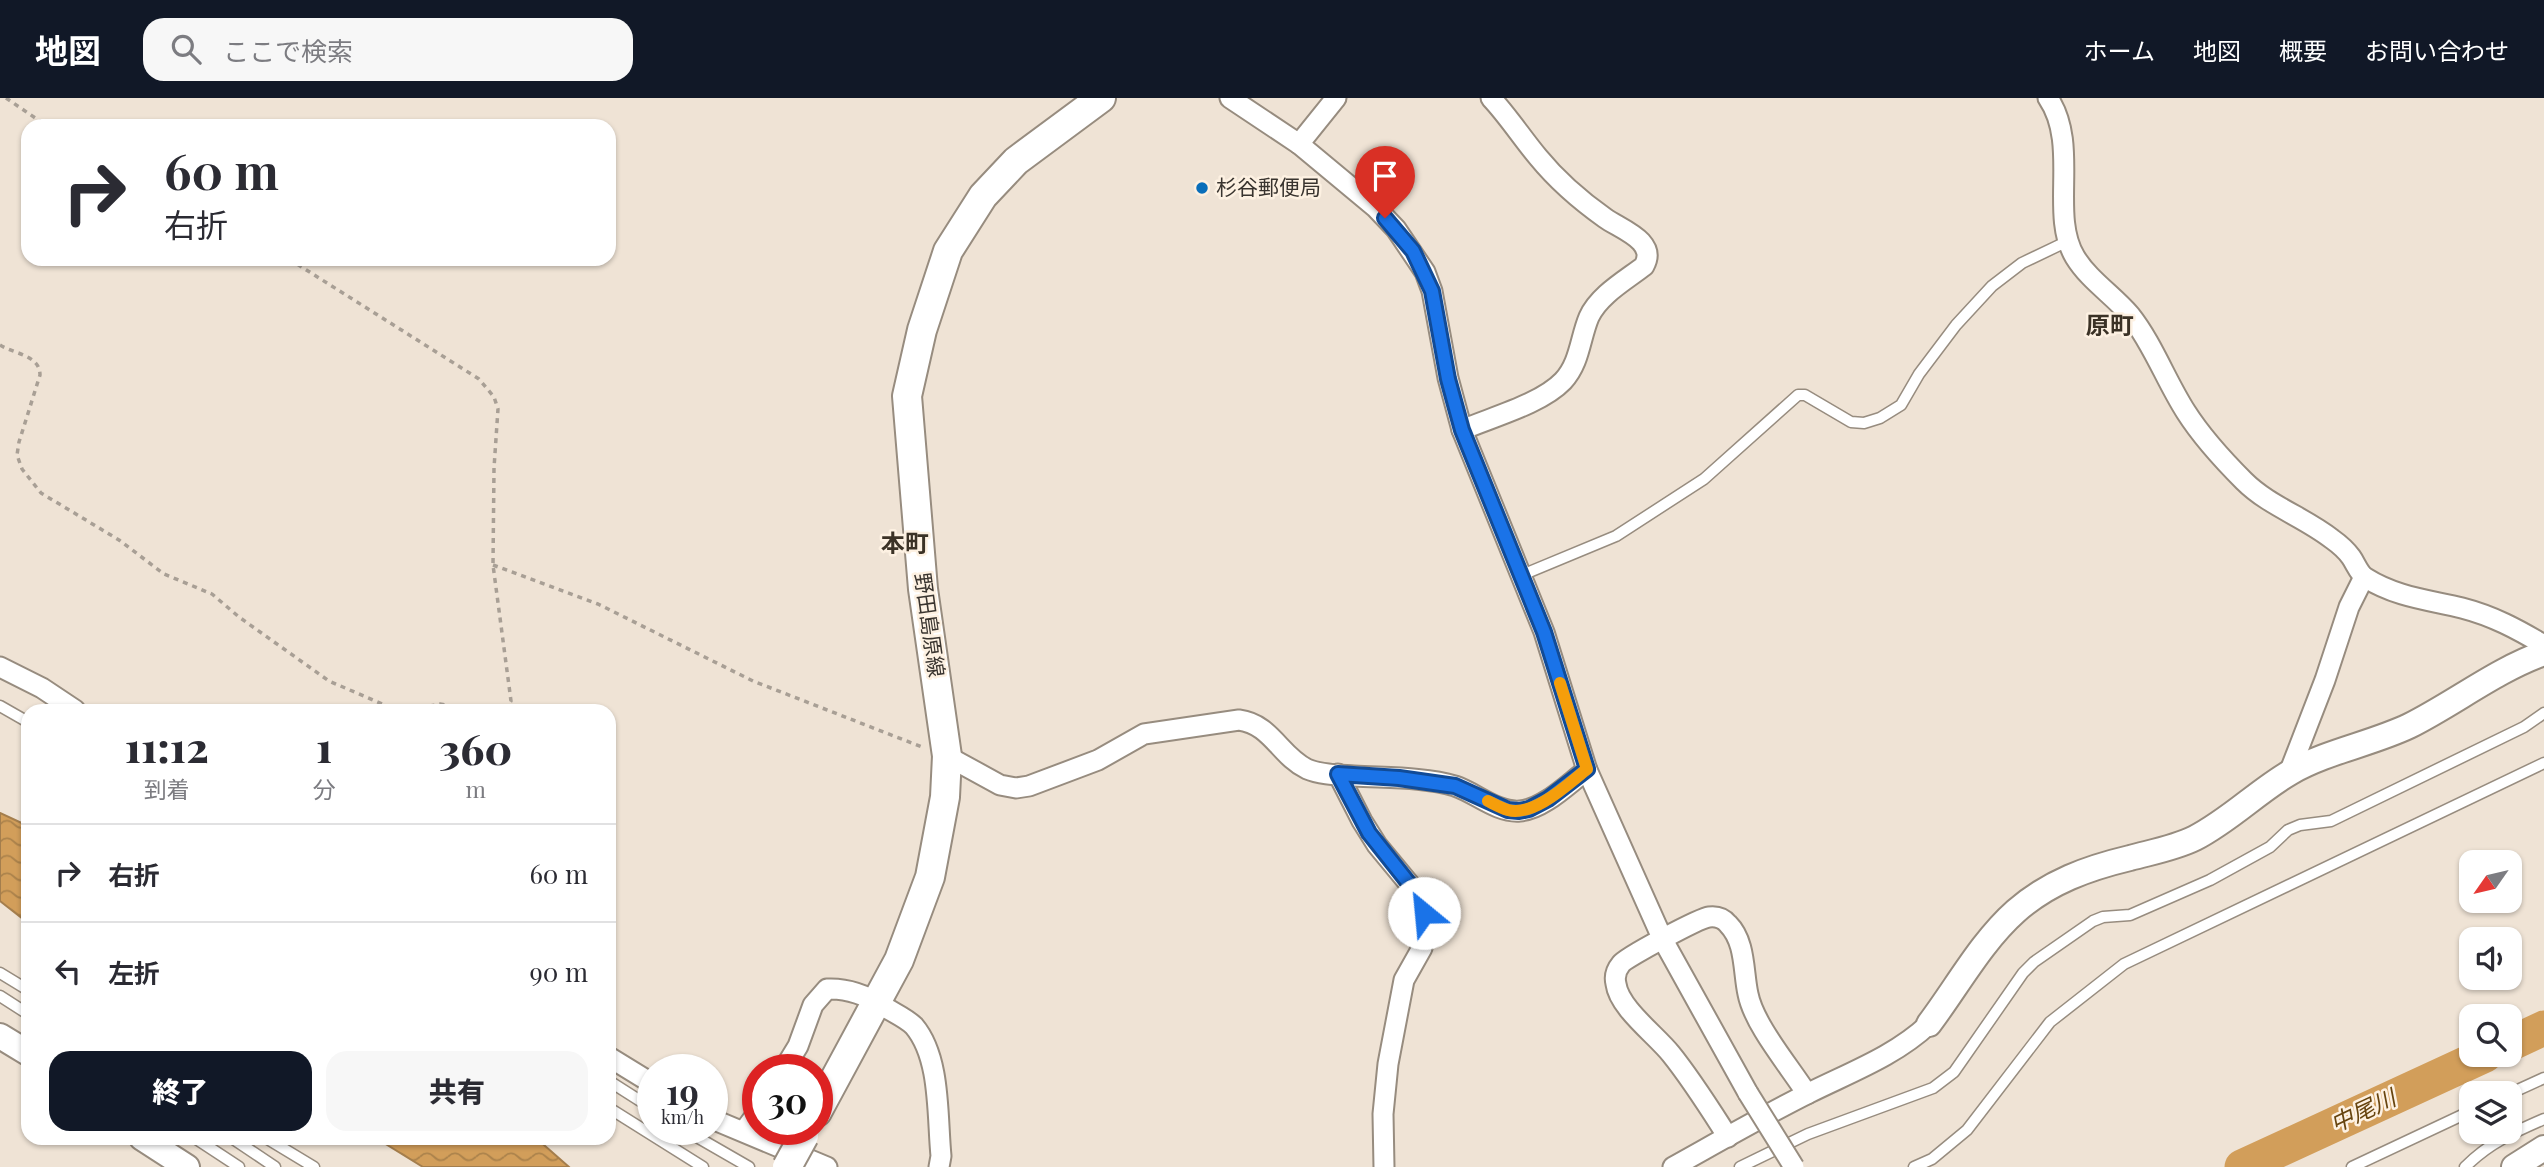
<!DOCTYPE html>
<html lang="ja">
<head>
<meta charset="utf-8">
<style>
	body { margin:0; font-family:"Playfair Display","Noto Sans JP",serif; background:#f7f7f7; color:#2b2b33; height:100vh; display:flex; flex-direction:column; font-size:26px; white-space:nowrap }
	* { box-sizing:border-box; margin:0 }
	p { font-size:23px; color:#7c7c81 }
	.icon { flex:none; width:38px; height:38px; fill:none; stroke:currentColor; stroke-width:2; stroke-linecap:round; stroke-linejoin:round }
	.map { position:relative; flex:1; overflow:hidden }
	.side { position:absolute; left:21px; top:606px; width:595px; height:441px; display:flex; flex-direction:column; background:#fff; border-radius:21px; box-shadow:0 2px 5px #0004 }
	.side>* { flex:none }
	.guide { position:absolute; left:21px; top:21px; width:595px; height:147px; border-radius:21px; box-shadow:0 2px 5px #0004; background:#fff; color:#2b2b33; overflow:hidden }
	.needle { width:46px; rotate:236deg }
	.fabs { position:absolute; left:2459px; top:752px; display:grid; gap:14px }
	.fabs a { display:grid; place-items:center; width:63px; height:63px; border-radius:14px; background:#fff; box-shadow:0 2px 5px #0004; font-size:35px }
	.speed { position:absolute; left:637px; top:956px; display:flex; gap:14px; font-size:35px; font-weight:700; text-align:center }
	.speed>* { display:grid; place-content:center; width:91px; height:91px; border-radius:50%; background:#fff; box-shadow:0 2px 5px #0004; line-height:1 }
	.speed small { font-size:18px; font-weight:400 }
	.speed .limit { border:10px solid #d22; background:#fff; color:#111 }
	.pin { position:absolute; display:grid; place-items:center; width:60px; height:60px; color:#fff; margin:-72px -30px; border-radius:50% 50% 50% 0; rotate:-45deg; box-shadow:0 0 7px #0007 }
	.pin .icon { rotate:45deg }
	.me { position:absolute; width:77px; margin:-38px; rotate:332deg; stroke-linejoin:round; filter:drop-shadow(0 0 5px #0008) }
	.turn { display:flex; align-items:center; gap:24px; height:147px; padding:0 28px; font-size:32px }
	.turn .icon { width:91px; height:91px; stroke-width:2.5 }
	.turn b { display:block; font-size:49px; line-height:60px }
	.eta { display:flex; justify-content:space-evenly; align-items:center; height:119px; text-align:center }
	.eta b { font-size:42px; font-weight:800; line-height:49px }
	.action { display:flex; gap:14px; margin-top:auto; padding:14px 28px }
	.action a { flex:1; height:80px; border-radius:21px; background:#111827; color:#fff; font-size:28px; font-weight:800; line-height:80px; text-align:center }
	.action a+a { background:#f7f7f7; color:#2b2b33 }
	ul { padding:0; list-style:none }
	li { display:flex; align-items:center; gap:21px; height:98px; padding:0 28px; border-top:2px solid #e1e1e2 }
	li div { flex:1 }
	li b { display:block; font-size:26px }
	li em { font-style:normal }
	header { display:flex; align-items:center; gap:42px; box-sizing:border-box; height:98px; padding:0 35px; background:#111827; color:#fff }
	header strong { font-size:33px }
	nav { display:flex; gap:38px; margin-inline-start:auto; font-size:24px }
	.search { width:490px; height:63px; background:#f7f7f7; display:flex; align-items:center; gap:18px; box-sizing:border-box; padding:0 24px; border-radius:21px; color:#7c7c81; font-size:26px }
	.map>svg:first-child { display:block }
	.water { fill:url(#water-waves); stroke:#a47e4d; stroke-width:2 }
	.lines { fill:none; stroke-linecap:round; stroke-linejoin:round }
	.river { stroke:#d29e5a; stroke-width:35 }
	.service-casing { stroke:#978c7f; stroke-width:13 }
	.minor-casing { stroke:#978c7f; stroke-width:23 }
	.tertiary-casing { stroke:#978c7f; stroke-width:28 }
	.secondary-casing { stroke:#978c7f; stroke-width:32 }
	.path { stroke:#a89f95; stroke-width:3.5; stroke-dasharray:5 5; stroke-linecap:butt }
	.service { stroke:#fff; stroke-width:10 }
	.minor { stroke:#fff; stroke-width:19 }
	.tertiary { stroke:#fff; stroke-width:24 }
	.secondary { stroke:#fff; stroke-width:28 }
	.minor-bridge-casing { stroke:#978c7f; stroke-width:23; stroke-linecap:butt }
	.secondary-bridge-casing { stroke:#978c7f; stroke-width:32; stroke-linecap:butt }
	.minor-bridge { stroke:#fff; stroke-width:19 }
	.secondary-bridge { stroke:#fff; stroke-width:28 }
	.route-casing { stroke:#114b97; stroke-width:18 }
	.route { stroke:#1a73e8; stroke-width:12 }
	.slow { stroke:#f59e0b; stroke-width:12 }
	.poi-dot { fill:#096eba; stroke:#fdf1e2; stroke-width:2.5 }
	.labels { text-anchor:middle; stroke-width:5; stroke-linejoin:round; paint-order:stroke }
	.poi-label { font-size:21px; fill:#39342f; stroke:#fdf1e2; text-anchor:start }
	.street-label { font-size:21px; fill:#39342f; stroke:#fdf1e2 }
	.water-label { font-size:23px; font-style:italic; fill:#67440e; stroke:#fdf1e2 }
	.quarter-label { font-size:24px; font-weight:bold; fill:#3b3226; stroke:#fdf1e2 }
</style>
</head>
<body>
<header>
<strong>地図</strong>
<div class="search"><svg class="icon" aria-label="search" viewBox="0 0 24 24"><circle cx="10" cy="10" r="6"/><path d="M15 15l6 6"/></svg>ここで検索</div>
<nav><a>ホーム</a><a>地図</a><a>概要</a><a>お問い合わせ</a></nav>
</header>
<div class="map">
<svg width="2544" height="1069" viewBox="0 0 2544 1069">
	<defs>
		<pattern id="water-waves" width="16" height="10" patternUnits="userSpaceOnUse" patternTransform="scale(1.75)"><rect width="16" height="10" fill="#d29e5a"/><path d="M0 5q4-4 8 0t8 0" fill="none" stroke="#ab824b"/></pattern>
	</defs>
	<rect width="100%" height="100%" fill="#efe3d5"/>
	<g class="water">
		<polygon points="0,715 28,728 28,825 0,803"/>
		<polygon points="376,1040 536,1040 569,1069 423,1069"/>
	</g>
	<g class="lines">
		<g class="river">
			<polyline points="2510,946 2544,930"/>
			<polyline points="2242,1069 2485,957"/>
		</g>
		<defs>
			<g id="service">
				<polyline points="1522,477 1616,438 1704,381 1798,297 1805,297 1851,324 1864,325 1880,320 1901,307 1919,276 1956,227 1992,188 2022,165 2068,143"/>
				<polyline points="0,608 28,624"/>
				<polyline points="0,875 28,892"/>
				<polyline points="0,898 28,916"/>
				<polyline points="609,983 653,1011"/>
				<polyline points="2509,996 2544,980"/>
				<polyline points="609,1010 703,1069"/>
				<polyline points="683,1031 749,1069"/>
				<polyline points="195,1040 239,1069"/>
				<polyline points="232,1040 275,1069"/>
				<polyline points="266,1040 314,1069"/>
				<polyline points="1740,1069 1808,1036 1933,990 1954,974 2023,875 2034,864 2093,823 2103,819 2130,817 2210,782 2270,749 2288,732 2300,727 2331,723 2524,629 2544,615"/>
				<polyline points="1914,1069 1932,1061 1967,1032 2050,924 2124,866 2544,665"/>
				<polyline points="2352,1069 2471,1013"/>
				<path d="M2465,1069C2489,1045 2514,1034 2544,1021"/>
			</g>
			<g id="minor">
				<polyline points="1230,0 1299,46 1376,110 1396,131 1425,174 1432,193 1448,280 1462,332 1544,534 1587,672 1663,842 1748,995"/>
				<path d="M2048,0C2080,47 2049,116 2075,159C2089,182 2113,197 2130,217C2153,246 2166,283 2186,314C2200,336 2225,364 2244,383C2269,408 2304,419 2332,441C2339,446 2346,452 2351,459C2356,466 2359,476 2366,480C2396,499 2429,502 2462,510C2493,518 2517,531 2544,547"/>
				<polyline points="1299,46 1336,0"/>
				<path d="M1462,332C1492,319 1541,306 1563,283C1580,265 1580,240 1589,219C1599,197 1626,182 1644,168C1658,143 1620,131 1605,120C1581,103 1556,81 1538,59C1522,40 1508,18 1491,0"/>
				<polyline points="0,569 42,590 75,612"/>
				<path d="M947,658L1000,687L1016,690L1029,688L1098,662L1144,636L1239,622C1271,626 1280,658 1307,671C1321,677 1339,677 1354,678C1386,680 1425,679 1455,688C1476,695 1497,715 1520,713C1544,711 1569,685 1587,672"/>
				<polyline points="2289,675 2325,582 2349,509 2364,479"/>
				<polyline points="1338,676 1362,723 1377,747 1415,793 1424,815 1422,850 1404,882 1388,966 1383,1016 1384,1069"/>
				<polyline points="609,959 653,986"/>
				<path d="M784,971L798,948L813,907L827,891C846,890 866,897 883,908C892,914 906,920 914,928C941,960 937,1018 941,1058L939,1069"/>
				<polyline points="712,1021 827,1069"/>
				<polyline points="744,1033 758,1014"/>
				<path d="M1728,1039C1710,1011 1692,982 1671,956C1656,937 1619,910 1616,886C1614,878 1616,872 1621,866C1626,859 1700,820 1709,819C1717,818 1723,820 1728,826C1746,844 1743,874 1748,896C1754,927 1790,969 1807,996"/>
				<path d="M1673,1069C1718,1044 1763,1018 1809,995C1851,974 1895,958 1929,926"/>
			</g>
			<g id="tertiary">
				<path d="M1929,926C1957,889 1981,844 2016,813C2049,784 2088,770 2130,760C2152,754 2175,750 2195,740C2230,722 2258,693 2291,674C2328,653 2371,646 2409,628C2455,605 2496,572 2544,555"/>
				<polyline points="0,938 28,955"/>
				<polyline points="142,1040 187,1069"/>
				<polyline points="2514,1069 2544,1050"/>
			</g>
			<polyline id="secondary" points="817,1014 899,862 930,779 945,699 947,658 923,491 907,298 922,232 948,153 983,98 1016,63 1101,0"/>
		</defs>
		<use href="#service" class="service-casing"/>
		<use href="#minor" class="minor-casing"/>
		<use href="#tertiary" class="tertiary-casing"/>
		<use href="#secondary" class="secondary-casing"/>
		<g class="path">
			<polyline points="6,0 47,28"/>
			<polyline points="289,161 479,281 494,299 498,311 494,370 493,467 511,603 505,612"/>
			<path d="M0,247C14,256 40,257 40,277L19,344L17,357L22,371L41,395L119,442L164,476L212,496L239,519L329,583L396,612"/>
			<polyline points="493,467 598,506 753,583 922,649"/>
			<polyline points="410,612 440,606 474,612"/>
		</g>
		<use href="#service" class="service"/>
		<use href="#minor" class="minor"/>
		<use href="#tertiary" class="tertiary"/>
		<use href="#secondary" class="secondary"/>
		<defs>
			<polyline id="minor-bridge" points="1748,995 1794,1069"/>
			<polyline id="secondary-bridge" points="787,1069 804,1038"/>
		</defs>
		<use href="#minor-bridge" class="minor-bridge-casing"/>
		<use href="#secondary-bridge" class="secondary-bridge-casing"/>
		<use href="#minor-bridge" class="minor-bridge"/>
		<use href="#secondary-bridge" class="secondary-bridge"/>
	</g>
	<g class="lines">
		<defs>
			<polyline id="route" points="1385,120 1413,153 1432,193 1448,281 1462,332 1544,534 1587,671 1548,701 1529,711 1519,713 1508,712 1455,688 1399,680 1338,676 1369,735 1415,793 1424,815"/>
		</defs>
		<use href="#route" class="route-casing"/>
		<use href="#route" class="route"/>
		<path class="slow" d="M1488,703C1494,706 1501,710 1508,712C1534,719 1568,686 1587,671L1560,585"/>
	</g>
	<circle class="poi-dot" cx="1202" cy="90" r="7"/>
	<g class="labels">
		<g class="poi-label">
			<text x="1216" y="97">杉谷郵便局</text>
		</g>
		<g class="street-label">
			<text transform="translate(929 527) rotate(82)" y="7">野田島原線</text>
		</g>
		<g class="water-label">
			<text transform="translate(2363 1013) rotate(-25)" y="8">中尾川</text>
		</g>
		<g class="quarter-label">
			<text x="2110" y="236">原町</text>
			<text x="905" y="454">本町</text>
		</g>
	</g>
</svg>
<div class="fabs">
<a><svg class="needle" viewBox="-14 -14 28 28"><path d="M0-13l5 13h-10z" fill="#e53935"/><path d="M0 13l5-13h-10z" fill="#7c7c81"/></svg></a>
<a><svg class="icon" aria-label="sound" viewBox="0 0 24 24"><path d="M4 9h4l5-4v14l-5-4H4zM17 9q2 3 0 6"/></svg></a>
<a><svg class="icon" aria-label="search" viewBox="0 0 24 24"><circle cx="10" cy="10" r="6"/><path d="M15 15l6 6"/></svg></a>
<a><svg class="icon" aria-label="layers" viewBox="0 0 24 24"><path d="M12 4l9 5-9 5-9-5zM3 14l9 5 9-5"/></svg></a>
</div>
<div class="speed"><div>19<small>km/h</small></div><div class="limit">30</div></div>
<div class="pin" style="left:1385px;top:120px;background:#d93025"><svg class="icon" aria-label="arrive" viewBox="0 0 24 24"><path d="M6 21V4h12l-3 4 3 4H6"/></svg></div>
<svg class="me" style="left:1424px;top:815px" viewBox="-20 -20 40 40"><circle r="19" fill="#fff"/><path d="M0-13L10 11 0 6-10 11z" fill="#1a73e8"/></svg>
<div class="guide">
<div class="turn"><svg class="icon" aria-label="right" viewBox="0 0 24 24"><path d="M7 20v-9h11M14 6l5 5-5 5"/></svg><div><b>60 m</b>右折</div></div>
</div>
<section class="side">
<div class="eta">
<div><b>11:12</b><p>到着</p></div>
<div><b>1</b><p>分</p></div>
<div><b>360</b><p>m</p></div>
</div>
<ul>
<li><svg class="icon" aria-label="right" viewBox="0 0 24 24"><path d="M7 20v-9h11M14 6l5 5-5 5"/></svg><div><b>右折</b></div><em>60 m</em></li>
<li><svg class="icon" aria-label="left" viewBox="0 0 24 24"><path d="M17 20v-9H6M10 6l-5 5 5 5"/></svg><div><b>左折</b></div><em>90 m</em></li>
</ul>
<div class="action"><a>終了</a><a>共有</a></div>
</section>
</div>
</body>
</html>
